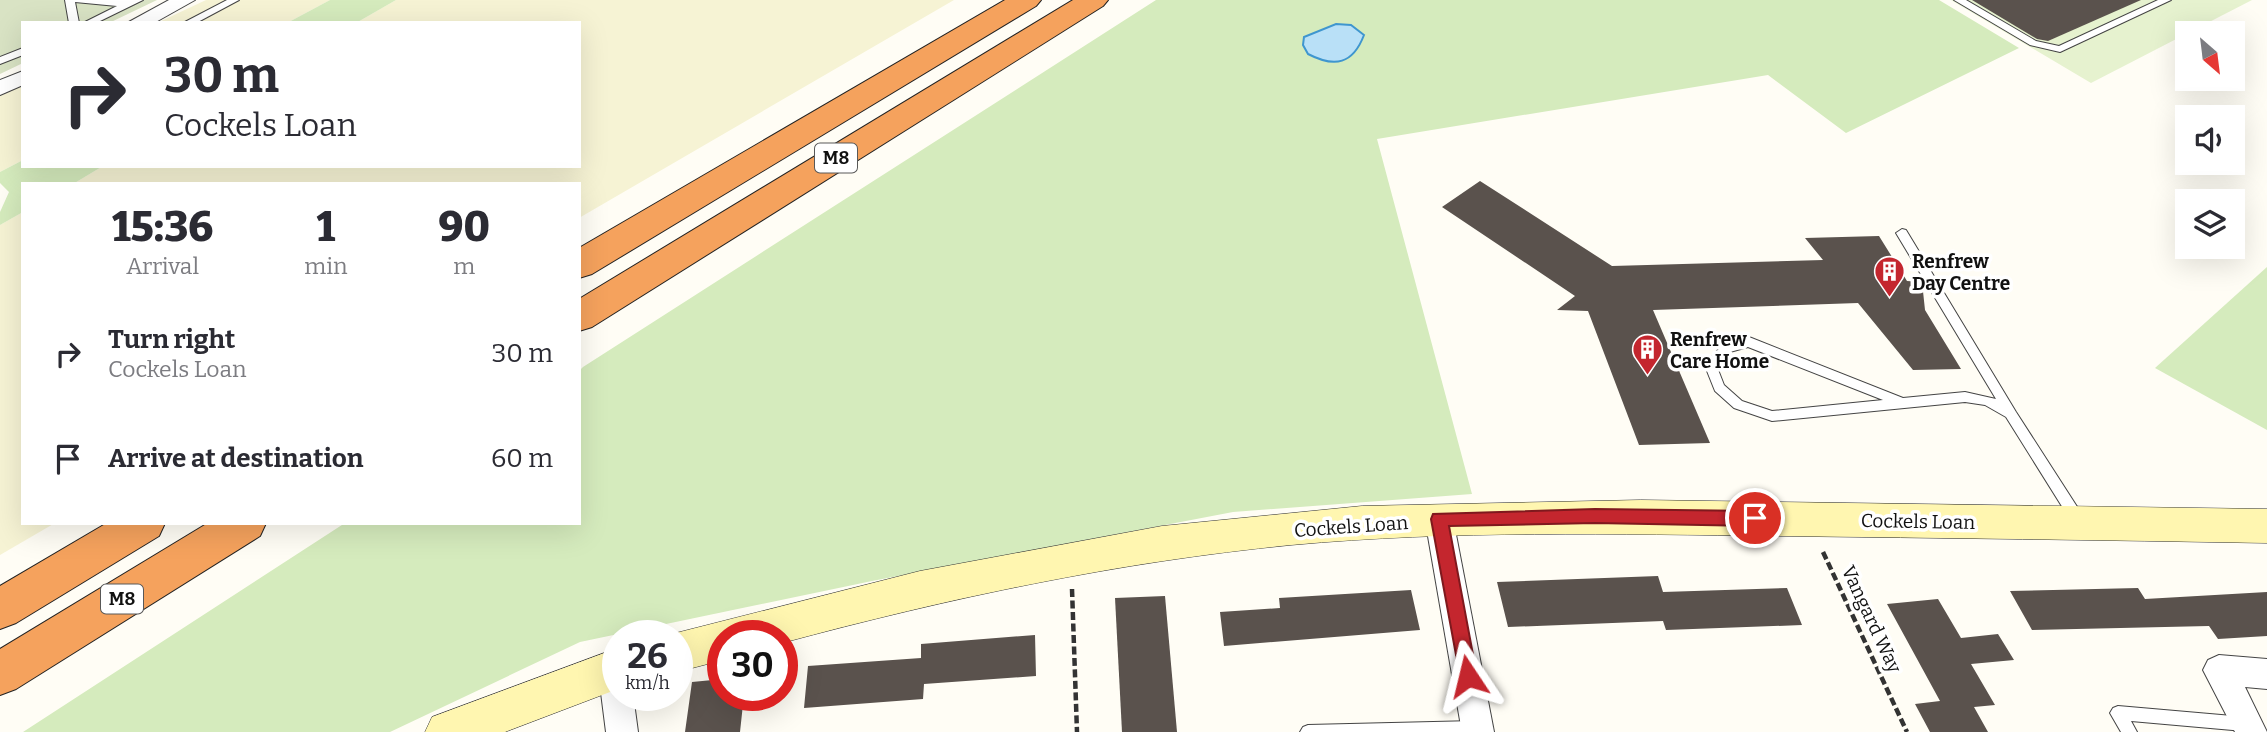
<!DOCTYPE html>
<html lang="en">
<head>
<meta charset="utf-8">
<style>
	body { margin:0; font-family:Bitter,serif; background:#f2f2f3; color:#2b2b33; height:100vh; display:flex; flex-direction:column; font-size:26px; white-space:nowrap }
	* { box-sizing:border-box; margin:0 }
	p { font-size:23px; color:#7c7c81 }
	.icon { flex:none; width:38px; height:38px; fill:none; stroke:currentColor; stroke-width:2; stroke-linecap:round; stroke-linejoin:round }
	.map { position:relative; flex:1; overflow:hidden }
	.drawer { position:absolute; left:21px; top:182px; width:560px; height:343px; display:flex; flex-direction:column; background:#fff; border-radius:0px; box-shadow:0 7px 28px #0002 }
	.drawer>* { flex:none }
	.guide { position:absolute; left:21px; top:21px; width:560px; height:147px; border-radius:0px; box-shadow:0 7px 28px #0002; background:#fff; color:#2b2b33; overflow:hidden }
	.needle { width:46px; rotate:152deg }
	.buttons { position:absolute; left:2175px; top:21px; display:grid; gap:14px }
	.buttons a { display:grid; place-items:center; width:70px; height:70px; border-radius:0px; background:#fff; box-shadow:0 7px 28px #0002; font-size:35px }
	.speed { position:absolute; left:602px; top:620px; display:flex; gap:14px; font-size:35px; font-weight:700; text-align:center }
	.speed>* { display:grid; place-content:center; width:91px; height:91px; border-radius:50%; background:#fff; box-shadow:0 7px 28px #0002; line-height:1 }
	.speed small { font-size:18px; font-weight:400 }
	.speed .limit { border:10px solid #d22; background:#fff; color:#111 }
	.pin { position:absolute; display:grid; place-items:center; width:60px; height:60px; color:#fff; margin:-30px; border:4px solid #fff; border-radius:50%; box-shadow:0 2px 7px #0007 }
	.me { position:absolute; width:77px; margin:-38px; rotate:350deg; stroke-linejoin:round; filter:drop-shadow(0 0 5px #0008) }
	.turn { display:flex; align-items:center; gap:24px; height:147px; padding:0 28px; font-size:32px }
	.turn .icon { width:91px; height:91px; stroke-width:2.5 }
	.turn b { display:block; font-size:49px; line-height:60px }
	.eta { display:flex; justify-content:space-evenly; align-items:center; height:119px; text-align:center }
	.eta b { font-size:42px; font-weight:800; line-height:49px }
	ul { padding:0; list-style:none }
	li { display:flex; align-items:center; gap:21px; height:105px; padding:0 28px }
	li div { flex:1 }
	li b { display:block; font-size:26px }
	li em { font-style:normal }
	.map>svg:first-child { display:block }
	.farmland { fill:#f6f3d4 }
	.green { fill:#d5ebbd }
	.cemetery { fill:#d9e3c4 }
	.pitch { fill:#e6f2cf }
	.water { fill:#b9e0f7; stroke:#3f96cf; stroke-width:2 }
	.building { fill:#5a524d }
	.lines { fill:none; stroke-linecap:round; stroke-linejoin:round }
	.lane-casing { stroke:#444; stroke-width:2 }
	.street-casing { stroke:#444; stroke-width:2 }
	.secondary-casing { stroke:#333; stroke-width:1 }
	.highway-casing { stroke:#222; stroke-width:2 }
	.path { stroke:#333; stroke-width:4.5; stroke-dasharray:8 3.5; stroke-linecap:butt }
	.lane { fill:#fff; fill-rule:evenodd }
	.street { fill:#fff; fill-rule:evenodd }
	.secondary { fill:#fff6b0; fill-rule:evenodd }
	.highway { fill:#f5a25d; fill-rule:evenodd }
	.route { fill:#c4262e; stroke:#7f191e; stroke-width:2 }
	.labels { text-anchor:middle; stroke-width:7; stroke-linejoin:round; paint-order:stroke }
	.shield { fill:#fff; stroke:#585858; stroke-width:2 }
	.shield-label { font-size:18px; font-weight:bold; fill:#111 }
	.poi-label { font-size:19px; font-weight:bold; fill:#111; stroke:#fff; text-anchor:start }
	.street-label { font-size:19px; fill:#111; stroke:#fff }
</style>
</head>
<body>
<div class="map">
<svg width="2267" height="732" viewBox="0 0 2267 732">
	<rect width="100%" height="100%" fill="#fffdf5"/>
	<g class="farmland">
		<polygon points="206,0 330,0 287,23 157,23"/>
		<polygon points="396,0 954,0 579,218 579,184 73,184 103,166 579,166 579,23 356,23"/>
		<polygon points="23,85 23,160 0,172 0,96"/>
		<polygon points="23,212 23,523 55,523 0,555 0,225"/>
	</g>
	<g class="green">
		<polygon points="330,0 396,0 356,23 287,23"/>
		<polygon points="1156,0 1939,0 2019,48 1846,133 1768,75 1377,139 1472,494 1233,512 872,581 580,642 390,732 23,732 345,523 579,523 579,371 583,367"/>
		<polygon points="23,160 23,166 103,166 73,184 23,184 23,212 0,225 0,212 9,192 0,183 0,172"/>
		<polygon points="2267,267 2267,430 2155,368"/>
	</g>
	<polygon class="cemetery" points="0,0 157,0 109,23 23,23 23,63 0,74"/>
	<polygon class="pitch" points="1951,0 2252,0 2091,83"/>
	<path class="water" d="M1336,24L1351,25L1364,35C1353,64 1335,68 1308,54L1303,45L1304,37Z"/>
	<g class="building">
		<polygon points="1972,0 2141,0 2048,41 2037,39"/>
		<polygon points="1480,181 1612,266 1823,260 1805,238 1879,236 1907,281 1922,282 1925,310 1961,369 1913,370 1858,303 1653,310 1710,443 1639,445 1588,311 1557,310 1575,296 1442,207"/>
		<polygon points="1658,576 1663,592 1787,588 1802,625 1666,630 1663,621 1508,627 1497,582"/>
		<polygon points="2138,588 2145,599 2267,592 2267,636 2218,639 2209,626 2032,630 2010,591"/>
		<polygon points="1411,590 1420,630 1224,646 1220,612 1280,608 1279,598"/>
		<polygon points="1165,596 1177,732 1122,732 1115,598"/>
		<polygon points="1938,599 1961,638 1998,634 2014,660 1971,664 1995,705 1974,707 1988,732 1930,732 1915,704 1940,701 1887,604"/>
		<polygon points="1035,635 1036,676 924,684 923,699 804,708 808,666 921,658 921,644"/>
		<polygon points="723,679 723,695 744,695 740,732 685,732 692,682"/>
	</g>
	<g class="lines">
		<defs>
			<g id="lane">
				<polygon points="65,0 143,0 96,23 83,23 117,6 75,2 79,23 69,23"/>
				<polygon points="227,0 239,0 196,23 183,23"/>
				<polygon points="1954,0 1966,0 2036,41 2059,46 2158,0 2171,0 2060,52 2030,45"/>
				<polygon points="23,48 23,55 0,64 0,57"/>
				<path d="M1902,229L1906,230L2016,412L2083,516L2085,520L2083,524L2078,526L2073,524L2006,417L1985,405L1965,402L1772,421L1734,408L1715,391L1705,366L1707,363L1722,345L1749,337L1903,398L1965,392L1996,399L1896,233ZM1748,347L1883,400L1772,411L1742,401L1724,385L1717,367L1730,352Z"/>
				<polygon points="2118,706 2244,717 2249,719 2252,724 2249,729 2244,731 2131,721 2137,732 2121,732 2110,713 2113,708"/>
				<polygon points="1475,721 1480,723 1483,728 1481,732 1300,732 1303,727 1308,725"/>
			</g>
			<g id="street">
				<polygon points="169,0 195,0 154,23 127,23"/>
				<polygon points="23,71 23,85 0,95 0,80"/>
				<polygon points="1439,507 1449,510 1453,519 1494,732 1462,732 1425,519 1429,510"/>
				<polygon points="614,654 618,656 618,695 633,695 638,732 606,732 598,669 603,659"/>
				<polygon points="2219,655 2267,659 2267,689 2245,687 2267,732 2235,732 2203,670 2208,660"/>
			</g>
			<g id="secondary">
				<path d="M1641,500L2267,509V543C2104,540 1941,538 1779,536C1616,534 1453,530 1291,545C1118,562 949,598 782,643V635H723V660L677,672V635H668L920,571L1162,526L1362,506Z"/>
				<polygon points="618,648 618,689 505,732 425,732 432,717"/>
			</g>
			<g id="highway">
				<polygon points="1005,0 1041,0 1036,6 592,274 579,278 579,248"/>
				<polygon points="1073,0 1108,0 1103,6 592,327 579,331 579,299"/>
				<polygon points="107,523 165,523 159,536 16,623 0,629 0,586"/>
				<polygon points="208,523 266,523 260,536 16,689 0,695 0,649"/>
			</g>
		</defs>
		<use href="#lane" class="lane-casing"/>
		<use href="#street" class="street-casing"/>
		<use href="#secondary" class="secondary-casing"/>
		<use href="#highway" class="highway-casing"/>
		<g class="path">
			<polyline points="1823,552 1907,732"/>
			<polyline points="1072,589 1077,732"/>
		</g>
		<use href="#lane" class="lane"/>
		<use href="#street" class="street"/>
		<use href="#secondary" class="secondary"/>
		<use href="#highway" class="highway"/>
	</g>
	<polygon class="route" points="1595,509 1755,511 1763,518 1755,526 1595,523 1449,526 1477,676 1474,682 1468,685 1461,682 1431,519 1433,514"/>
	<defs>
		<symbol id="building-pin" viewBox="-11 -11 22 30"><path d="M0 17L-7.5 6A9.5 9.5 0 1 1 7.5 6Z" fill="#c4262e" stroke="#fff"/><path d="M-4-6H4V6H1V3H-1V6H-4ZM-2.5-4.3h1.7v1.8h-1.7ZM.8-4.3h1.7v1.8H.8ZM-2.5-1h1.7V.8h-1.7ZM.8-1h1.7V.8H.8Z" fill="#fff"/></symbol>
	</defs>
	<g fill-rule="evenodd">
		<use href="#building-pin" x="1872" y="254" width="35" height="47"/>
		<use href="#building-pin" x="1630" y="332" width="35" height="47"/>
	</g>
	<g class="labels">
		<g class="shield">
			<rect x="815" y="143.5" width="42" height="29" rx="5"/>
			<rect x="101" y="584.5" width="42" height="29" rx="5"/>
		</g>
		<g class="shield-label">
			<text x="836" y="164">M8</text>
			<text x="122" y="605">M8</text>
		</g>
		<g class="poi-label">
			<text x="1912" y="268">Renfrew<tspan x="1912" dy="22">Day Centre</tspan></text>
			<text x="1670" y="346">Renfrew<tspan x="1670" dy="22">Care Home</tspan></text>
		</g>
		<g class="street-label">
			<text transform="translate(1918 521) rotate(1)" y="7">Cockels Loan</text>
			<text transform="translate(1351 526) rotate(-4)" y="7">Cockels Loan</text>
			<text transform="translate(1872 619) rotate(65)" y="7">Vangard Way</text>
		</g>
	</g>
</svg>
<div class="buttons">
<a><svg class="needle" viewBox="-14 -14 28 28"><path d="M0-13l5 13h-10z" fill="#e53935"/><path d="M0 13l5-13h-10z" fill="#7c7c81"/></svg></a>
<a><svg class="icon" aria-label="sound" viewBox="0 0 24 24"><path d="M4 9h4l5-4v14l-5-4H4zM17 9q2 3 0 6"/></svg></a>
<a><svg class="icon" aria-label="layers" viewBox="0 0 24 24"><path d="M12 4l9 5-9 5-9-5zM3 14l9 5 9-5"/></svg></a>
</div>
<div class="speed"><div>26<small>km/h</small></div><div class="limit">30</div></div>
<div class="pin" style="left:1755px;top:518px;background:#d93025"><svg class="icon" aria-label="arrive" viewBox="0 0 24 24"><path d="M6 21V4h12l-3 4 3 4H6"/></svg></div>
<svg class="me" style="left:1468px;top:676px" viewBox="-20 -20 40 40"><path d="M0-17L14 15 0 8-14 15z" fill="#c4262e" stroke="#fff" stroke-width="4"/></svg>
<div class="guide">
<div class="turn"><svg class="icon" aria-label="right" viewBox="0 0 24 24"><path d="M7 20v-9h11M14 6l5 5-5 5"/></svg><div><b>30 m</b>Cockels Loan</div></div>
</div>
<section class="drawer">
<div class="eta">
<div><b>15:36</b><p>Arrival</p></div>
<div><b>1</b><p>min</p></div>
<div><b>90</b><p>m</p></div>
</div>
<ul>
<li><svg class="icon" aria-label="right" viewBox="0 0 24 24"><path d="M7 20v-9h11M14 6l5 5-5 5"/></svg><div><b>Turn right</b><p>Cockels Loan</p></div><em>30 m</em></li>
<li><svg class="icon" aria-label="arrive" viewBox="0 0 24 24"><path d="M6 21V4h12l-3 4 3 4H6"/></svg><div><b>Arrive at destination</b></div><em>60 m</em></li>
</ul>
</section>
</div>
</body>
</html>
